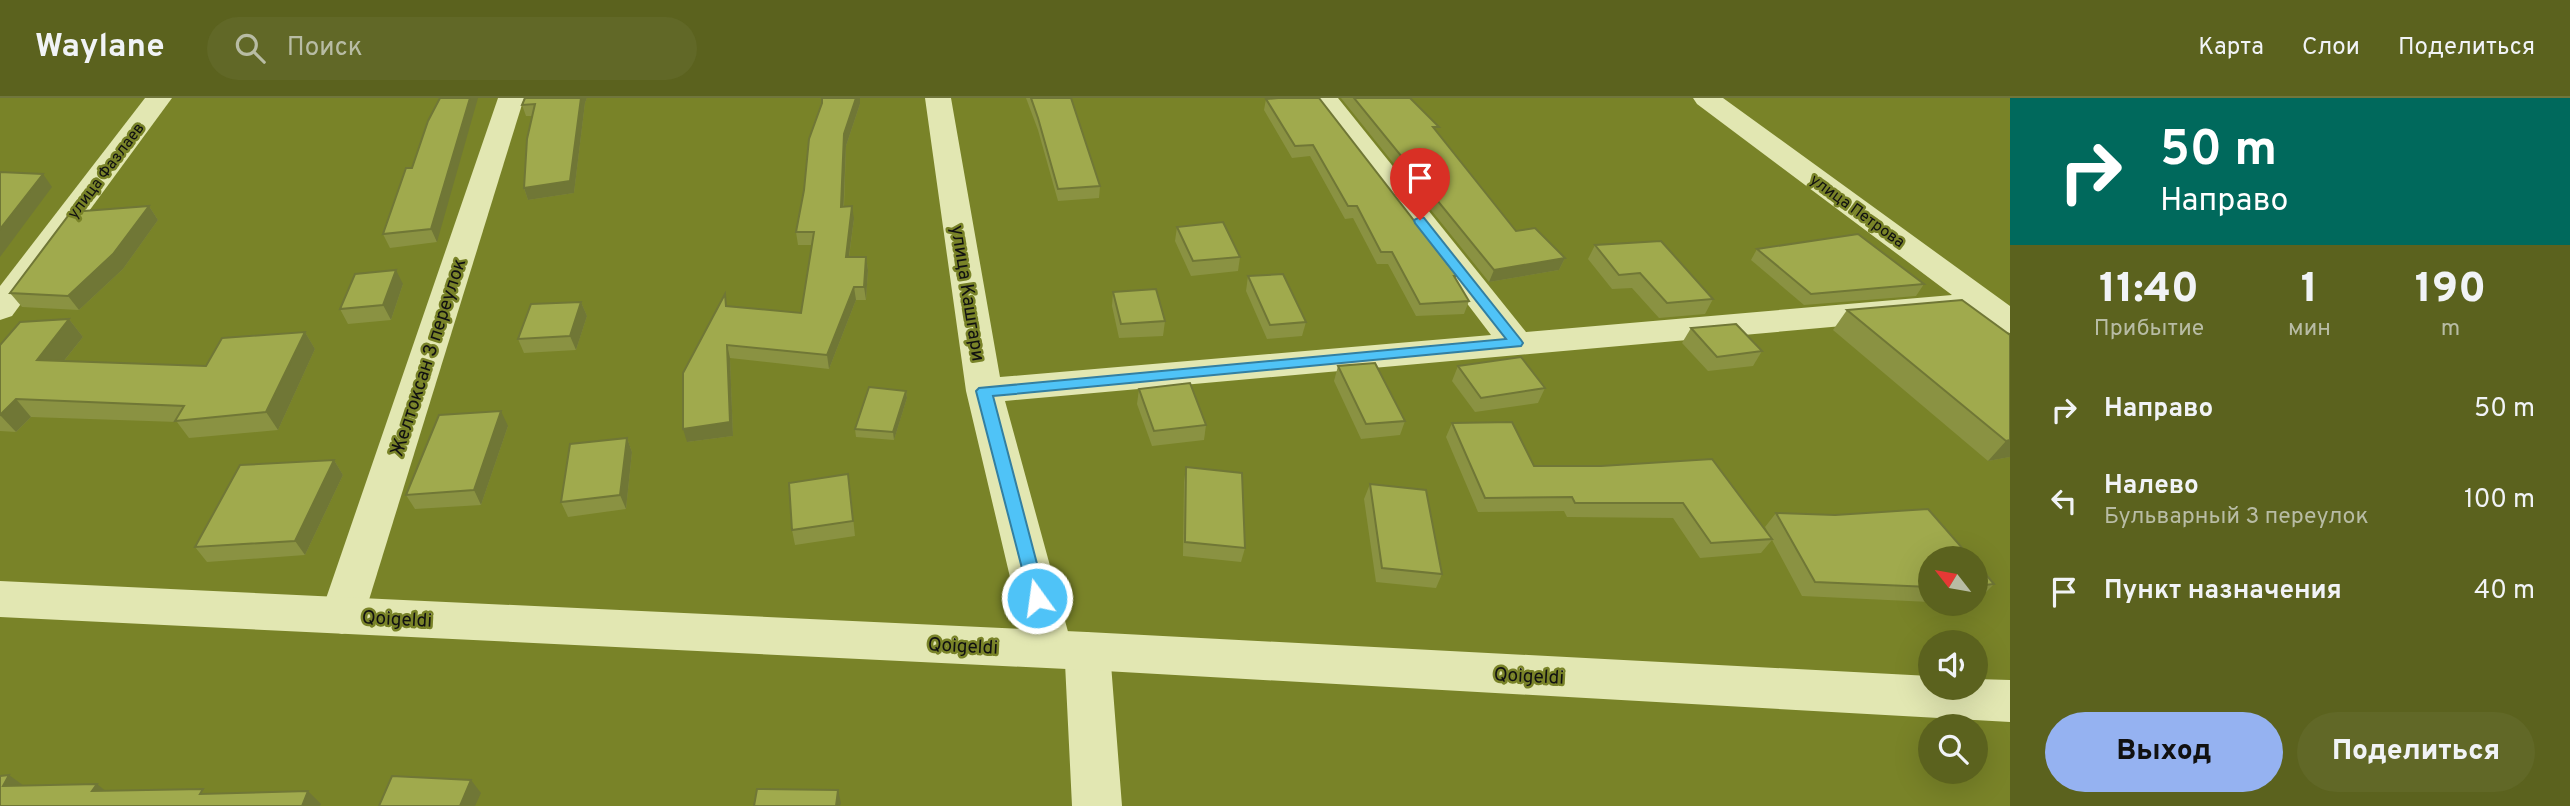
<!DOCTYPE html>
<html lang="ru">
<head>
<meta charset="utf-8">
<style>
	body { margin:0; font-family:Overpass,sans-serif; background:#616827; color:#f1f3f6; height:100vh; display:flex; flex-direction:column; font-size:26px; white-space:nowrap }
	* { box-sizing:border-box; margin:0 }
	p { font-size:23px; color:#b8bca4 }
	.icon { flex:none; width:38px; height:38px; fill:none; stroke:currentColor; stroke-width:2; stroke-linecap:round; stroke-linejoin:round }
	.map { position:relative; flex:1; overflow:hidden }
	.details { display:flex; flex-direction:column; background:#5b621e; width:560px }
	.details>* { flex:none }
	.top-card { background:#00695c; color:#fff; overflow:hidden }
	.needle { width:46px; rotate:301deg }
	.tools { position:absolute; left:1918px; top:448px; display:grid; gap:14px }
	.tools a { display:grid; place-items:center; width:70px; height:70px; border-radius:50%; background:#5b621e; box-shadow:0 7px 28px #0002; font-size:35px }
	.pin { position:absolute; display:grid; place-items:center; width:60px; height:60px; color:#fff; margin:-72px -30px; border-radius:50% 50% 50% 0; rotate:-45deg; box-shadow:0 0 7px #0007 }
	.pin .icon { rotate:45deg }
	.me { position:absolute; width:77px; margin:-38px; rotate:346deg; stroke-linejoin:round; filter:drop-shadow(0 0 5px #0008) }
	.turn { display:flex; align-items:center; gap:24px; height:147px; padding:0 35px; font-size:32px }
	.turn .icon { width:91px; height:91px; stroke-width:2.5 }
	.turn b { display:block; font-size:49px; line-height:60px }
	.eta { display:flex; justify-content:space-evenly; align-items:center; height:119px; text-align:center }
	.eta b { font-size:42px; font-weight:800; line-height:49px }
	.cta { display:flex; gap:14px; margin-top:auto; padding:14px 35px }
	.cta a { flex:1; height:80px; border-radius:42px; background:#95b2f1; color:#111; font-size:28px; font-weight:800; line-height:80px; text-align:center }
	.cta a+a { background:#616827; color:#f1f3f6 }
	ul { padding:0; list-style:none }
	li { display:flex; align-items:center; gap:21px; height:91px; padding:0 35px }
	li div { flex:1 }
	li b { display:block; font-size:26px }
	li em { font-style:normal }
	header { display:flex; align-items:center; gap:42px; box-sizing:border-box; height:98px; padding:0 35px; background:#5b621e; border-bottom:2px solid #70763c }
	header strong { font-size:33px }
	nav { display:flex; gap:38px; margin-inline-start:auto; font-size:24px }
	.search { width:490px; height:63px; background:#616827; display:flex; align-items:center; gap:18px; box-sizing:border-box; padding:0 24px; border-radius:38px; color:#b8bca4; font-size:26px }
	main { display:flex; flex:1; min-height:0 }
	.map>svg:first-child { display:block }
	.lines { fill:none; stroke-linecap:round; stroke-linejoin:round }
	.minor { fill:#e2e7b2; fill-rule:evenodd }
	.tertiary { fill:#e2e7b2; fill-rule:evenodd }
	.wall { fill:#8a9242 }
	.shaded-wall { fill:#707736 }
	.building { fill:#a0aa4d; stroke:#707736; stroke-width:2 }
	.route { fill:#4fc3f7; stroke:#337fa1; stroke-width:2 }
	.labels { text-anchor:middle; stroke-width:5; stroke-linejoin:round; paint-order:stroke }
	.far-street-label { font-size:16px; fill:#111; stroke:#798328 }
	.street-label { font-size:19px; fill:#111; stroke:#798328 }
</style>
</head>
<body>
<header>
<strong>Waylane</strong>
<div class="search"><svg class="icon" aria-label="search" viewBox="0 0 24 24"><circle cx="10" cy="10" r="6"/><path d="M15 15l6 6"/></svg>Поиск</div>
<nav><a>Карта</a><a>Слои</a><a>Поделиться</a></nav>
</header>
<main>
<div class="map">
<svg width="2010" height="708" viewBox="0 0 2010 708">
	<rect width="100%" height="100%" fill="#798328"/>
	<g class="lines">
		<g class="minor">
			<polygon points="145,0 172,0 12,218 0,222 0,188"/>
			<polygon points="498,0 524,0 364,518 358,531 342,536 326,531 320,518"/>
			<polygon points="925,0 951,0 1000,279 1491,237 1311,0 1338,0 1526,234 1952,197 1697,6 1693,0 1723,0 2010,208 2010,235 1998,232 1977,216 1005,303 1070,541 1087,534 1103,539 1110,553 1122,708 1072,708 1065,565 1050,570 1034,565 1027,551 966,293"/>
		</g>
		<polygon class="tertiary" points="0,483 1087,534 1930,578 1930,590 1976,590 1976,581 2010,582 2010,624 1087,572 0,519"/>
	</g>
	<g class="wall">
		<polygon points="525,0 587,0 585,5 574,95 528,102 524,90 533,18 526,18 522,7"/>
		<polygon points="822,0 860,0 860,6 846,48 844,109 854,121 849,159 866,159 868,172 866,202 856,202 829,271 730,260 733,338 687,344 728,208 801,215 812,147 798,147 796,134"/>
		<polygon points="1026,0 1071,0 1100,88 1099,100 1058,103 1038,32"/>
		<polygon points="1341,0 1410,0 1516,133 1565,160 1559,172 1489,184"/>
		<polygon points="1266,1 1455,181 1469,203 1464,216 1416,218 1388,166 1377,166 1353,120 1345,121 1310,58 1292,60 1264,12"/>
		<polygon points="412,70 437,144 390,150 383,136"/>
		<polygon points="149,108 158,122 123,171 79,212 22,209 10,195"/>
		<polygon points="1177,129 1240,159 1238,173 1191,178 1175,143"/>
		<polygon points="1595,147 1713,201 1705,216 1659,220 1632,190 1612,191 1588,161"/>
		<polygon points="1757,151 1924,186 1916,198 1804,207 1751,162"/>
		<polygon points="1248,178 1306,224 1302,238 1267,241 1246,193"/>
		<polygon points="403,186 391,222 348,226 340,211"/>
		<polygon points="1113,194 1165,223 1163,238 1119,240 1112,208"/>
		<polygon points="581,204 587,218 576,252 524,255 518,241"/>
		<polygon points="1847,212 2010,237 2010,359 1988,363 1833,232"/>
		<polygon points="69,221 83,239 64,263 206,268 305,234 315,251 278,332 189,340 177,324 31,319 16,334 0,333 0,247"/>
		<polygon points="1691,230 1762,253 1753,268 1708,273 1682,245"/>
		<polygon points="1338,268 1405,323 1400,337 1361,341 1334,283"/>
		<polygon points="1458,268 1545,290 1538,305 1475,314 1452,283"/>
		<polygon points="1139,291 1206,327 1204,342 1152,348 1137,306"/>
		<polygon points="906,293 907,300 894,342 856,339 855,331"/>
		<polygon points="1452,325 1534,368 1601,368 1769,436 1765,429 1776,415 1930,460 1930,504 1802,498 1772,442 1761,455 1700,460 1673,420 1567,419 1564,413 1478,414 1446,339"/>
		<polygon points="508,328 481,407 415,411 406,397"/>
		<polygon points="627,340 632,354 626,411 568,419 561,404"/>
		<polygon points="334,362 343,377 305,457 207,464 195,449"/>
		<polygon points="1186,369 1245,450 1241,464 1183,458 1184,384"/>
		<polygon points="1370,386 1442,476 1436,490 1376,484 1364,401"/>
		<polygon points="850,391 855,438 795,447 792,432"/>
		<polygon points="1976,465 1994,486 1979,501 1976,501"/>
	</g>
	<g class="shaded-wall">
		<polygon points="470,0 478,0 437,144 431,131"/>
		<polygon points="581,0 587,0 585,5 574,95 528,102 524,90"/>
		<polygon points="856,0 860,0 860,6 846,48 843,121 841,109 844,36"/>
		<polygon points="43,76 52,89 0,159 0,131"/>
		<polygon points="149,108 158,122 123,171 79,212 68,198"/>
		<polygon points="852,108 854,121 847,172 846,159"/>
		<polygon points="866,159 868,172 866,202 864,189"/>
		<polygon points="1565,160 1559,172 1489,184 1494,172"/>
		<polygon points="396,172 403,186 391,222 383,207"/>
		<polygon points="854,189 856,202 829,271 827,257"/>
		<polygon points="581,204 587,218 576,252 570,238"/>
		<polygon points="69,221 83,239 51,279 37,262"/>
		<polygon points="305,234 315,251 278,332 266,314"/>
		<polygon points="727,247 730,260 733,338 687,344 683,331"/>
		<polygon points="906,293 907,300 894,342 893,334"/>
		<polygon points="16,301 31,319 16,334 0,317"/>
		<polygon points="501,313 508,328 481,407 474,392"/>
		<polygon points="627,340 632,354 626,411 620,397"/>
		<polygon points="2010,342 2010,359 1988,363 2006,343"/>
		<polygon points="334,362 343,377 305,457 295,443"/>
		<polygon points="9,677 27,690 3,688"/>
		<polygon points="471,682 481,695 475,708 460,708"/>
		<polygon points="97,686 113,699 92,693"/>
		<polygon points="838,692 841,705 840,708 836,708"/>
		<polygon points="308,693 321,706 320,708 302,708"/>
	</g>
	<g class="building">
		<polygon points="440,0 470,0 431,131 383,136 406,70 412,70 428,23"/>
		<polygon points="525,0 581,0 570,83 524,90 527,41 535,6 522,7"/>
		<polygon points="822,0 856,0 844,36 841,109 852,108 846,159 866,159 864,189 854,189 827,257 727,247 730,324 683,331 683,275 725,196 726,208 801,215 814,134 796,134 804,92 809,41 822,5"/>
		<polygon points="1031,0 1071,0 1100,88 1058,91 1038,20"/>
		<polygon points="1278,0 1319,0 1457,178 1454,178 1469,203 1420,206 1392,154 1381,154 1357,108 1348,108 1313,47 1295,48 1266,1"/>
		<polygon points="1354,0 1410,0 1439,29 1433,29 1516,133 1535,130 1565,160 1494,172"/>
		<polygon points="0,74 43,76 0,131"/>
		<polygon points="149,108 113,156 68,198 10,195 71,114"/>
		<polygon points="1223,124 1240,159 1193,163 1177,129"/>
		<polygon points="1858,136 1924,186 1811,196 1757,151"/>
		<polygon points="1661,143 1713,201 1667,205 1640,175 1619,177 1595,147"/>
		<polygon points="396,172 383,207 340,211 355,176"/>
		<polygon points="1283,176 1306,224 1270,227 1248,178"/>
		<polygon points="1156,191 1165,223 1121,226 1113,194"/>
		<polygon points="1962,202 2010,237 2010,342 2006,343 1847,212"/>
		<polygon points="581,204 570,238 518,241 531,206"/>
		<polygon points="69,221 37,262 206,268 222,240 305,234 266,314 175,323 184,308 16,301 0,317 0,247 20,224"/>
		<polygon points="1736,226 1762,253 1717,259 1691,230"/>
		<polygon points="1521,259 1545,290 1481,300 1458,268"/>
		<polygon points="1375,265 1405,323 1366,326 1338,268"/>
		<polygon points="1190,285 1206,327 1154,333 1139,291"/>
		<polygon points="869,289 906,293 893,334 855,331"/>
		<polygon points="501,313 474,392 406,397 439,317"/>
		<polygon points="1512,324 1534,368 1601,368 1712,361 1772,441 1711,445 1683,405 1575,405 1572,399 1485,400 1452,325"/>
		<polygon points="627,340 620,397 561,404 570,346"/>
		<polygon points="334,362 295,443 195,449 240,367"/>
		<polygon points="1186,369 1242,375 1245,450 1185,444"/>
		<polygon points="848,376 853,423 792,432 789,385"/>
		<polygon points="1370,386 1426,392 1442,476 1382,470"/>
		<polygon points="1928,411 1971,460 1930,460 1930,489 1815,484 1776,415 1835,417"/>
		<polygon points="1976,465 1994,486 1976,488"/>
		<polygon points="9,677 3,688 97,686 92,693 203,691 200,696 308,693 302,708 0,708 0,678"/>
		<polygon points="392,678 471,682 460,708 379,708"/>
		<polygon points="757,691 838,692 836,708 754,708"/>
	</g>
	<polygon class="route" points="1420,119 1424,120 1521,242 1523,245 1521,248 993,298 1046,500 1043,505 1037,507 1031,505 976,293 979,290 1506,241 1415,125 1414,122"/>
	<g class="labels">
		<g class="far-street-label">
			<text transform="translate(105 72) rotate(-53)" y="6">улица Фазлаев</text>
			<text transform="translate(1858 112) rotate(36)" y="6">улица Петрова</text>
		</g>
		<g class="street-label">
			<text transform="translate(969 195) rotate(81)" y="7">улица Кашгари</text>
			<text transform="translate(427 259) rotate(-72)" y="7">Желтоксан 3 переулок</text>
			<text transform="translate(397 520) rotate(3)" y="7">Qoigeldi</text>
			<text transform="translate(963 547) rotate(3)" y="7">Qoigeldi</text>
			<text transform="translate(1529 577) rotate(3)" y="7">Qoigeldi</text>
		</g>
	</g>
</svg>
<div class="tools">
<a><svg class="needle" viewBox="-14 -14 28 28"><path d="M0-13l5 13h-10z" fill="#e53935"/><path d="M0 13l5-13h-10z" fill="#b8bca4"/></svg></a>
<a><svg class="icon" aria-label="sound" viewBox="0 0 24 24"><path d="M4 9h4l5-4v14l-5-4H4zM17 9q2 3 0 6"/></svg></a>
<a><svg class="icon" aria-label="search" viewBox="0 0 24 24"><circle cx="10" cy="10" r="6"/><path d="M15 15l6 6"/></svg></a>
</div>
<div class="pin" style="left:1420px;top:122px;background:#d93025"><svg class="icon" aria-label="arrive" viewBox="0 0 24 24"><path d="M6 21V4h12l-3 4 3 4H6"/></svg></div>
<svg class="me" style="left:1037px;top:500px" viewBox="-20 -20 40 40"><circle r="17" fill="#4fc3f7" stroke="#fff" stroke-width="3"/><path d="M0-11L8 9 0 5-8 9z" fill="#fff"/></svg>
</div>
<section class="details">
<div class="top-card">
<div class="turn"><svg class="icon" aria-label="right" viewBox="0 0 24 24"><path d="M7 20v-9h11M14 6l5 5-5 5"/></svg><div><b>50 m</b>Направо</div></div>
</div>
<div class="eta">
<div><b>11:40</b><p>Прибытие</p></div>
<div><b>1</b><p>мин</p></div>
<div><b>190</b><p>m</p></div>
</div>
<ul>
<li><svg class="icon" aria-label="right" viewBox="0 0 24 24"><path d="M7 20v-9h11M14 6l5 5-5 5"/></svg><div><b>Направо</b></div><em>50 m</em></li>
<li><svg class="icon" aria-label="left" viewBox="0 0 24 24"><path d="M17 20v-9H6M10 6l-5 5 5 5"/></svg><div><b>Налево</b><p>Бульварный 3 переулок</p></div><em>100 m</em></li>
<li><svg class="icon" aria-label="arrive" viewBox="0 0 24 24"><path d="M6 21V4h12l-3 4 3 4H6"/></svg><div><b>Пункт назначения</b></div><em>40 m</em></li>
</ul>
<div class="cta"><a>Выход</a><a>Поделиться</a></div>
</section>
</main>
</body>
</html>
